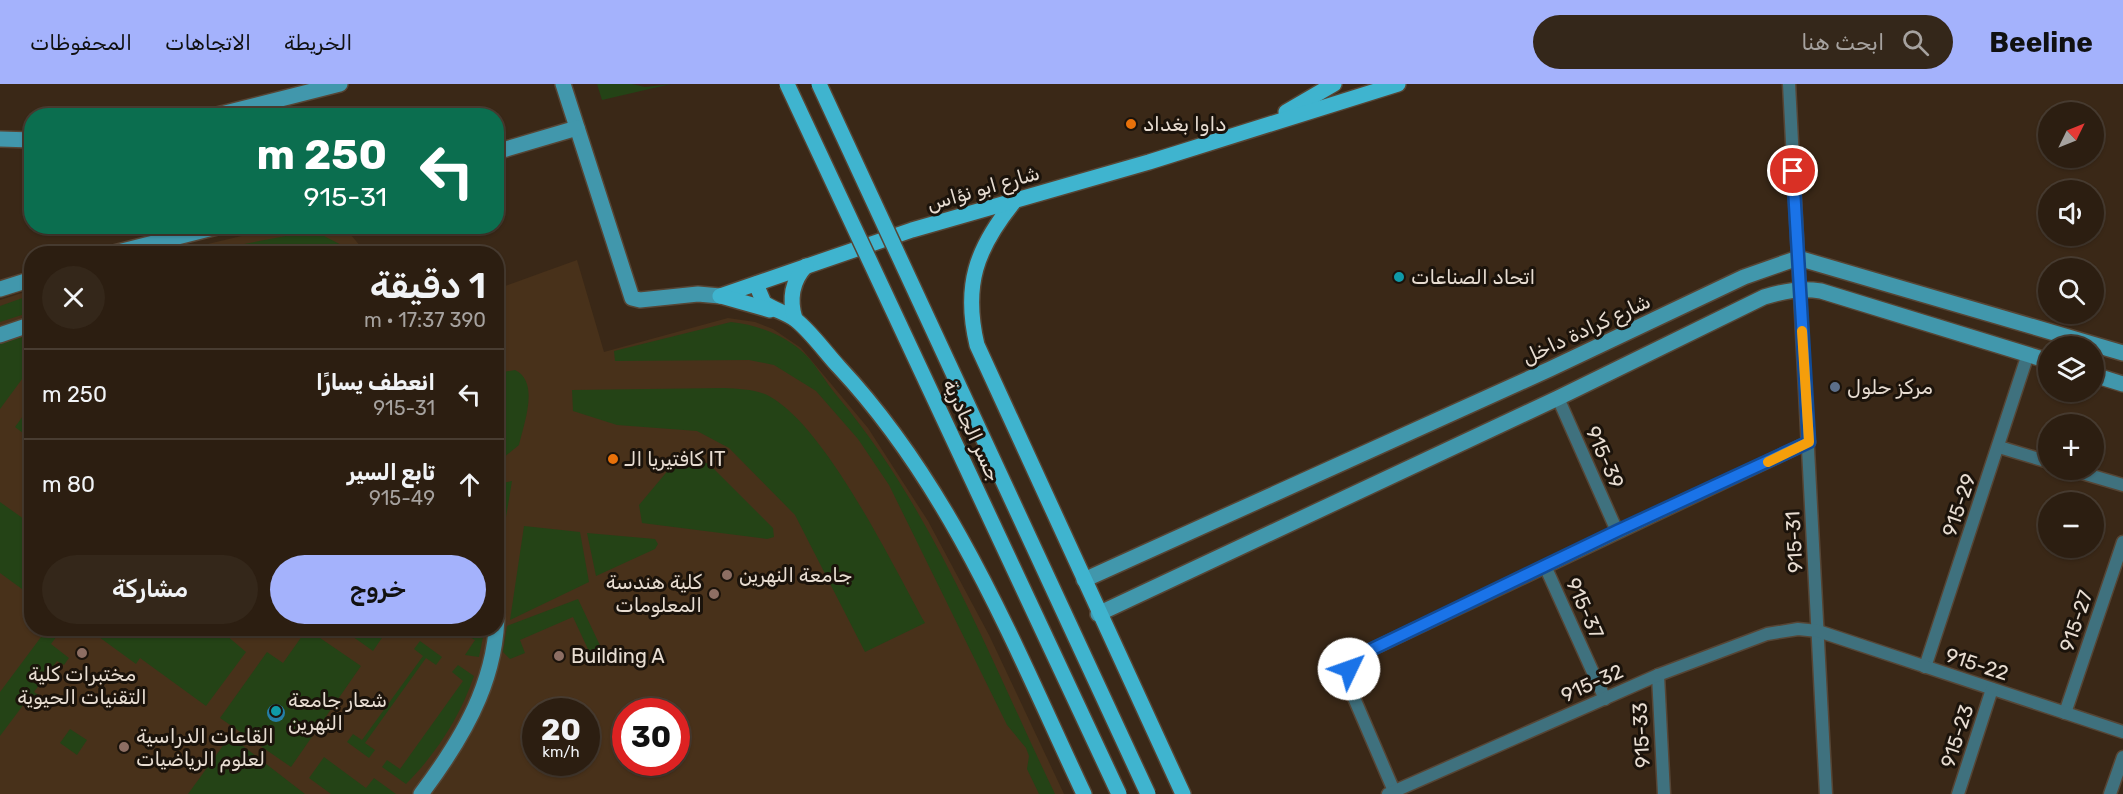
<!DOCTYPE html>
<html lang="ar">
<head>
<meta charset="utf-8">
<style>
	body { margin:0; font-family:Rubik,"Noto Sans Arabic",sans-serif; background:#34271a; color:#f1f3f6; direction:rtl; height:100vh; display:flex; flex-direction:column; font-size:22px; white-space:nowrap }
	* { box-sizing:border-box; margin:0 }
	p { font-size:20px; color:#a6a29f }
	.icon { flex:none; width:33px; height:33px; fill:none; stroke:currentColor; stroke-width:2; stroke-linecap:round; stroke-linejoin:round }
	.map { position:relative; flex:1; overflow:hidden; direction:ltr }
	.sheet { position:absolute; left:24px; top:162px; width:480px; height:390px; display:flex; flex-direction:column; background:#2c1e11; border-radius:24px; box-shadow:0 2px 4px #0004,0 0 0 2px #483c31; direction:rtl }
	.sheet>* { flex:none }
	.banner { position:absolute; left:24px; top:24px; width:480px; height:126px; border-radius:24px; box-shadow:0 2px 4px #0004,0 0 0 2px #483c31; direction:rtl; background:#0b6e4f; color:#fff; overflow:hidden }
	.needle { width:39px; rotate:47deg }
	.controls { position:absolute; left:2038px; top:18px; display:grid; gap:12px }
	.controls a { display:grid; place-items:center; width:66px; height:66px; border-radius:50%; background:#2c1e11; box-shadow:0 2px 4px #0004,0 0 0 2px #483c31; font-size:30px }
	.speed { position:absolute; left:522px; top:614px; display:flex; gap:12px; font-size:30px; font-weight:700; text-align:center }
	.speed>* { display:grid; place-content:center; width:78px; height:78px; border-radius:50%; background:#2c1e11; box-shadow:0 2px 4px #0004,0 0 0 2px #483c31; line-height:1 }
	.speed small { font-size:15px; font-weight:400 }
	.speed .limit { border:9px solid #d22; background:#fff; color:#111 }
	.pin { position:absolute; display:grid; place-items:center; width:51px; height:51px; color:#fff; margin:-26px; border:3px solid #fff; border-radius:50%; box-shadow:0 2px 6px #0007 }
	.me { position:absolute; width:66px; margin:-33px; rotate:48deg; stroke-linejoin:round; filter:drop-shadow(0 0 4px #0008) }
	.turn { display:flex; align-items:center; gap:21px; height:126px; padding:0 18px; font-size:27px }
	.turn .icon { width:78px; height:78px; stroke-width:2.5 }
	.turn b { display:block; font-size:42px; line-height:51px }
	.round { display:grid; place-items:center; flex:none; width:63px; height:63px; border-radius:32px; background:#34271a }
	.head { display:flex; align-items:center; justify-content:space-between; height:102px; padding:0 18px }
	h1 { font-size:36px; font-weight:600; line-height:45px }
	.action { display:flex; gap:12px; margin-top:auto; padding:12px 18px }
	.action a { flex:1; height:69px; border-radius:36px; background:#a4b2fc; color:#111; font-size:24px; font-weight:600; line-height:69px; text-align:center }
	.action a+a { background:#34271a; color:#f1f3f6 }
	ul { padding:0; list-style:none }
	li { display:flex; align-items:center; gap:18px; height:90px; padding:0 18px; border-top:2px solid #483c31 }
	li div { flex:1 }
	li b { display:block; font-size:22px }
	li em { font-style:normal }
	header { display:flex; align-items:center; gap:36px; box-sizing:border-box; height:84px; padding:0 30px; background:#a4b2fc; color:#111 }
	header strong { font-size:28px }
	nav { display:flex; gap:33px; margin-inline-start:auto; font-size:21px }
	.search { width:420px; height:54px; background:#34271a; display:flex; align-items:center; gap:15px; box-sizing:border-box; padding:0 21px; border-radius:33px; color:#a6a29f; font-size:22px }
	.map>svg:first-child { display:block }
	.built { fill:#48311a; fill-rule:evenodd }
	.green { fill:#244316 }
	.water { fill:#257ea7 }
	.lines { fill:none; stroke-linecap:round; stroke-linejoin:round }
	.street-casing { stroke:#564535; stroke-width:15 }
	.secondary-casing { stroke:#564535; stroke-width:18 }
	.primary-casing { stroke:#564535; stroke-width:18 }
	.street { stroke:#3f717e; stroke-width:12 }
	.secondary { stroke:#4197ac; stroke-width:15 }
	.primary { stroke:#3fb4cf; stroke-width:15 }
	.primary-bridge-casing { stroke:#564535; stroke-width:18; stroke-linecap:butt }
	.primary-bridge { stroke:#3fb4cf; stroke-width:15 }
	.route-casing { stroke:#114b97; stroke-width:15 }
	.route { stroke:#1a73e8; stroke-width:10 }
	.slow { stroke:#f59e0b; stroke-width:10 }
	.food-dot { fill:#e8710a; stroke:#1b130b; stroke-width:2 }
	.culture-dot { fill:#0f9aa8; stroke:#1b130b; stroke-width:2 }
	.service-dot { fill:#5c6f8a; stroke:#1b130b; stroke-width:2 }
	.education-dot { fill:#8d6e63; stroke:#1b130b; stroke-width:2 }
	.labels { text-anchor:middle; stroke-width:6; stroke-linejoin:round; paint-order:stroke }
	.poi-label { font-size:20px; fill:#e8ddd2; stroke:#1b130b; text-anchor:start }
	.street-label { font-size:20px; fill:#e8ddd2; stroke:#1b130b }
</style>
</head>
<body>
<header>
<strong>Beeline</strong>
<div class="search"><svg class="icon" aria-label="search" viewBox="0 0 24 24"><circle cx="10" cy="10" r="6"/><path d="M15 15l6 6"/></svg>ابحث هنا</div>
<nav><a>الخريطة</a><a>الاتجاهات</a><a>المحفوظات</a></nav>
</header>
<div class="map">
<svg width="2123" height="710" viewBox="0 0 2123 710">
	<rect width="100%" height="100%" fill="#3a2817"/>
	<g class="built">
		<polygon points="283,142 346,145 366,169 166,170"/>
		<path d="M577,176L604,268L728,234L755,238L773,245L801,264L868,344L928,437L989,551L1064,710H0V216L31,206L32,544H496L497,205ZM536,627H586V678H536ZM626,627H676V678H626Z"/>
	</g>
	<g class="green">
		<polygon points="597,0 632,0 645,3 671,0 602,16"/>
		<polygon points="307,148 324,152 357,169 197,169"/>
		<polygon points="31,211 31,228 0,238 0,222"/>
		<path d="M731,238C756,241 777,248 798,264C814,276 825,298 838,313C935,429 990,575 1055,710H1039L1027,685L1029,672L1026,664L1007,641L889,401L858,355L816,307L774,281L749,276L615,277L614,267Z"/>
		<polygon points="31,250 31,283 0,325 0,260"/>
		<path d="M515,286C540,298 524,339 519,361L497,379V289Z"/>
		<path d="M724,304C739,305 756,305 769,312C826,343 892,480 925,539L865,568L795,431L729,364L697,347L617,341L573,327L572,306Z"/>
		<polygon points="31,321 31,355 15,343"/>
		<polygon points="692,374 709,380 773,444 774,453 767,455 642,439 639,421 675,378"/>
		<polygon points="512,397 504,445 499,453 496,453 497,400"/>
		<polygon points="0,418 31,440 31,500 26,508 0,489"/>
		<polygon points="524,442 580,448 589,498 510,536"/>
		<polygon points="587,449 655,455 658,460 655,465 596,492"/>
		<polygon points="578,515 605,572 593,576 573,533 520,556 525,569 510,575 503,568 507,542"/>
		<polygon points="47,545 62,545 51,560 69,574 64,581 57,577 34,608 40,612 34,620 27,616 0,652 0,608"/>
		<polygon points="88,545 219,545 246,568 206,622 140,574 136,580"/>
		<polygon points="307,545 361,582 291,683 220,634 267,568 283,579"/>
		<polygon points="342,545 388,545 373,567"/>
		<polygon points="455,545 478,545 484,548 479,573 465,571 475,556"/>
		<polygon points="420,557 442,573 436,581 426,574 365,659 375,666 369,674 347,658 353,650 362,656 423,572 414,565"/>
		<path d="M458,581L474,592C460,633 436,670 406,700L382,683L387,676L400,685L463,597L452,588Z"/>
		<polygon points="70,645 87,656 77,671 60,659"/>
		<polygon points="230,652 305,710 188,710"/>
		<polygon points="324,673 366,704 374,694 396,710 331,710 309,694"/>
	</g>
	<circle class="water" cx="276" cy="629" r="9"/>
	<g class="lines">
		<defs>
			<g id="street">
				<polyline points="1789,0 1826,710"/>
				<polyline points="1558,314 1617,447"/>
				<polyline points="1999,363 2049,378"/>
				<polyline points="2072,386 2123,401"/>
				<polyline points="1545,482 1605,615"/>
				<polyline points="1925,583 2028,270"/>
				<polyline points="1658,591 1664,710"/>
				<polyline points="2065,629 2123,458"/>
				<polyline points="1394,707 1348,600 1349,585 1362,570 1809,358"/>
				<polyline points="1388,710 1658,591 1767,550 1798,545 1818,547 2123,648"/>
				<polyline points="1958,710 1992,605"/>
				<polyline points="2110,710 2123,673"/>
			</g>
			<g id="secondary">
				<polyline points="563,0 632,214 640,216 698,210 720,212"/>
				<polyline points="213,32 340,0"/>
				<polyline points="0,55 32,56"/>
				<polyline points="496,68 577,44"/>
				<polyline points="110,170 221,142"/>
				<polyline points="0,205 32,195"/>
				<polyline points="0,251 32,240"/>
				<polyline points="2094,291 2123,300"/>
				<polyline points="1084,496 1550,285 1744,193 1798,174 2123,269"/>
				<path d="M1098,530L1558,314L1764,213C1784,207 1800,204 1821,207L2049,277"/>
				<path d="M421,710C467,649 504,585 496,505"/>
			</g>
			<g id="primary">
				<polyline points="1286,28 1334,0"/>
				<path d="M1013,119C976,165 963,202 977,261L1183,710"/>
				<path d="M756,200L764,219C774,226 787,229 796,236C812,249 825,268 839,283C953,405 1014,561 1084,710"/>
				<polyline points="720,212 912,146 1149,78 1398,0"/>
				<polyline points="721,212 770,226"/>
				<path d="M795,235C789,215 792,197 806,182"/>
			</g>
		</defs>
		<use href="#street" class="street-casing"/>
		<use href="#secondary" class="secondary-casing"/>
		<use href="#primary" class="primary-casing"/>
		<use href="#street" class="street"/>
		<use href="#secondary" class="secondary"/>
		<use href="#primary" class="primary"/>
		<defs>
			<g id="primary-bridge">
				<polyline points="787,0 1119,710"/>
				<polyline points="819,0 1148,710"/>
			</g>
		</defs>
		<use href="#primary-bridge" class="primary-bridge-casing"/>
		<use href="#primary-bridge" class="primary-bridge"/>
	</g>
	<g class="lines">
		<defs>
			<polyline id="route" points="1349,585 1362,570 1617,447 1809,358 1793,87"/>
		</defs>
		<use href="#route" class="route-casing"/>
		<use href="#route" class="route"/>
		<polyline class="slow" points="1768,378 1809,358 1802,247"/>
	</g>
	<g class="food-dot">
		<circle cx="1131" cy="40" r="6"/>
		<circle cx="613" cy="375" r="6"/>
	</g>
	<g class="culture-dot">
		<circle cx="1399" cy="193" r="6"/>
		<circle cx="276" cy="627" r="6"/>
	</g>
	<circle class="service-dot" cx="1835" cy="303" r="6"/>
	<g class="education-dot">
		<circle cx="727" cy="491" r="6"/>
		<circle cx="714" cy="510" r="6"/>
		<circle cx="82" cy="569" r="6"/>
		<circle cx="559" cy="572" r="6"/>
		<circle cx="124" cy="663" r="6"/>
	</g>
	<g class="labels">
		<g class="poi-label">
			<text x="1143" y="47">داوا بغداد</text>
			<text x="1411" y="200">اتحاد الصناعات</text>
			<text x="1847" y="310">مركز حلول</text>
			<text x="625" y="382">كافتيريا الـ IT</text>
			<text x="739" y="498">جامعة النهرين</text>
			<text x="702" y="505" text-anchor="end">كلية هندسة<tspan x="702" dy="23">المعلومات</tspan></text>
			<text x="571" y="579">Building A</text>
			<text x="82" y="597" text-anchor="middle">مختبرات كلية<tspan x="82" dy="23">التقنيات الحيوية</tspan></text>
			<text x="288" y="623">شعار جامعة<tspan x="288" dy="23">النهرين</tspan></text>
			<text x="136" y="659">القاعات الدراسية<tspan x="136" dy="23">لعلوم الرياضيات</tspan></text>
		</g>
		<g class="street-label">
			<text transform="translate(983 104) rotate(-16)" y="7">شارع ابو نؤاس</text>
			<text transform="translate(1586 245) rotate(-25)" y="7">شارع كرادة داخل</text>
			<text transform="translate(972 346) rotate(65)" y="7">جسر الجادرية</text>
			<text transform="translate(1605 373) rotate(66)" y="7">915-39</text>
			<text transform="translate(1959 421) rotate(-71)" y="7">915-29</text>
			<text transform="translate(1794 458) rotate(-93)" y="7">915-31</text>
			<text transform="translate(1585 524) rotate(66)" y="7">915-37</text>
			<text transform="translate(2076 537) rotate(-71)" y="7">915-27</text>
			<text transform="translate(1977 580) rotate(18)" y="7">915-22</text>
			<text transform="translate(1592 599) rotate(-24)" y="7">915-32</text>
			<text transform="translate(1641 651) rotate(-93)" y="7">915-33</text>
			<text transform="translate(1957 652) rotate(-72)" y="7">915-23</text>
		</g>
	</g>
</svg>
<div class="controls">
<a><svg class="needle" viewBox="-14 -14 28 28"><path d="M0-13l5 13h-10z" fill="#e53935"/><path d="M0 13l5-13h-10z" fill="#a6a29f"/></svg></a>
<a><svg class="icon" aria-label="sound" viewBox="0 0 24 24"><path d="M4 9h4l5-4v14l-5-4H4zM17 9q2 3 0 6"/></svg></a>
<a><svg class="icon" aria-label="search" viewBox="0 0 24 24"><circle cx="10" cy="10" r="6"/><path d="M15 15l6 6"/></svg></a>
<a><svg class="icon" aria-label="layers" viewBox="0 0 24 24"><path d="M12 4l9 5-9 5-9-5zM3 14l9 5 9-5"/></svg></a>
<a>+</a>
<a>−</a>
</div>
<div class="speed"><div>20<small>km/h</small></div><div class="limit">30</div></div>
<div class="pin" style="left:1793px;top:87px;background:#d93025"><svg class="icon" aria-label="arrive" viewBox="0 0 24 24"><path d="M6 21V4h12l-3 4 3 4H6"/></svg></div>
<svg class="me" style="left:1349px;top:585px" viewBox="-20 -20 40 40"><circle r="19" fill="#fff"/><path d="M0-13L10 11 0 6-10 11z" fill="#1a73e8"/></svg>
<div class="banner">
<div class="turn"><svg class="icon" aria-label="left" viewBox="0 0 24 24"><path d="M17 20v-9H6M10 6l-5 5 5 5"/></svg><div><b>250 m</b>915-31</div></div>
</div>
<section class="sheet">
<div class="head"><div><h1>1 دقيقة</h1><p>390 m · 17:37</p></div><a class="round"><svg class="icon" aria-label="close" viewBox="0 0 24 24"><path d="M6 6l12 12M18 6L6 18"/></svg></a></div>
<ul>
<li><svg class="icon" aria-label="left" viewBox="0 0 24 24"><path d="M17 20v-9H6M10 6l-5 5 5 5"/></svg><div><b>انعطف يسارًا</b><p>915-31</p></div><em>250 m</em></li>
<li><svg class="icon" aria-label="ahead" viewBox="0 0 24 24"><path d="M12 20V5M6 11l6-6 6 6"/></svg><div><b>تابع السير</b><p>915-49</p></div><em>80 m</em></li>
</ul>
<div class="action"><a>خروج</a><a>مشاركة</a></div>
</section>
</div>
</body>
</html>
